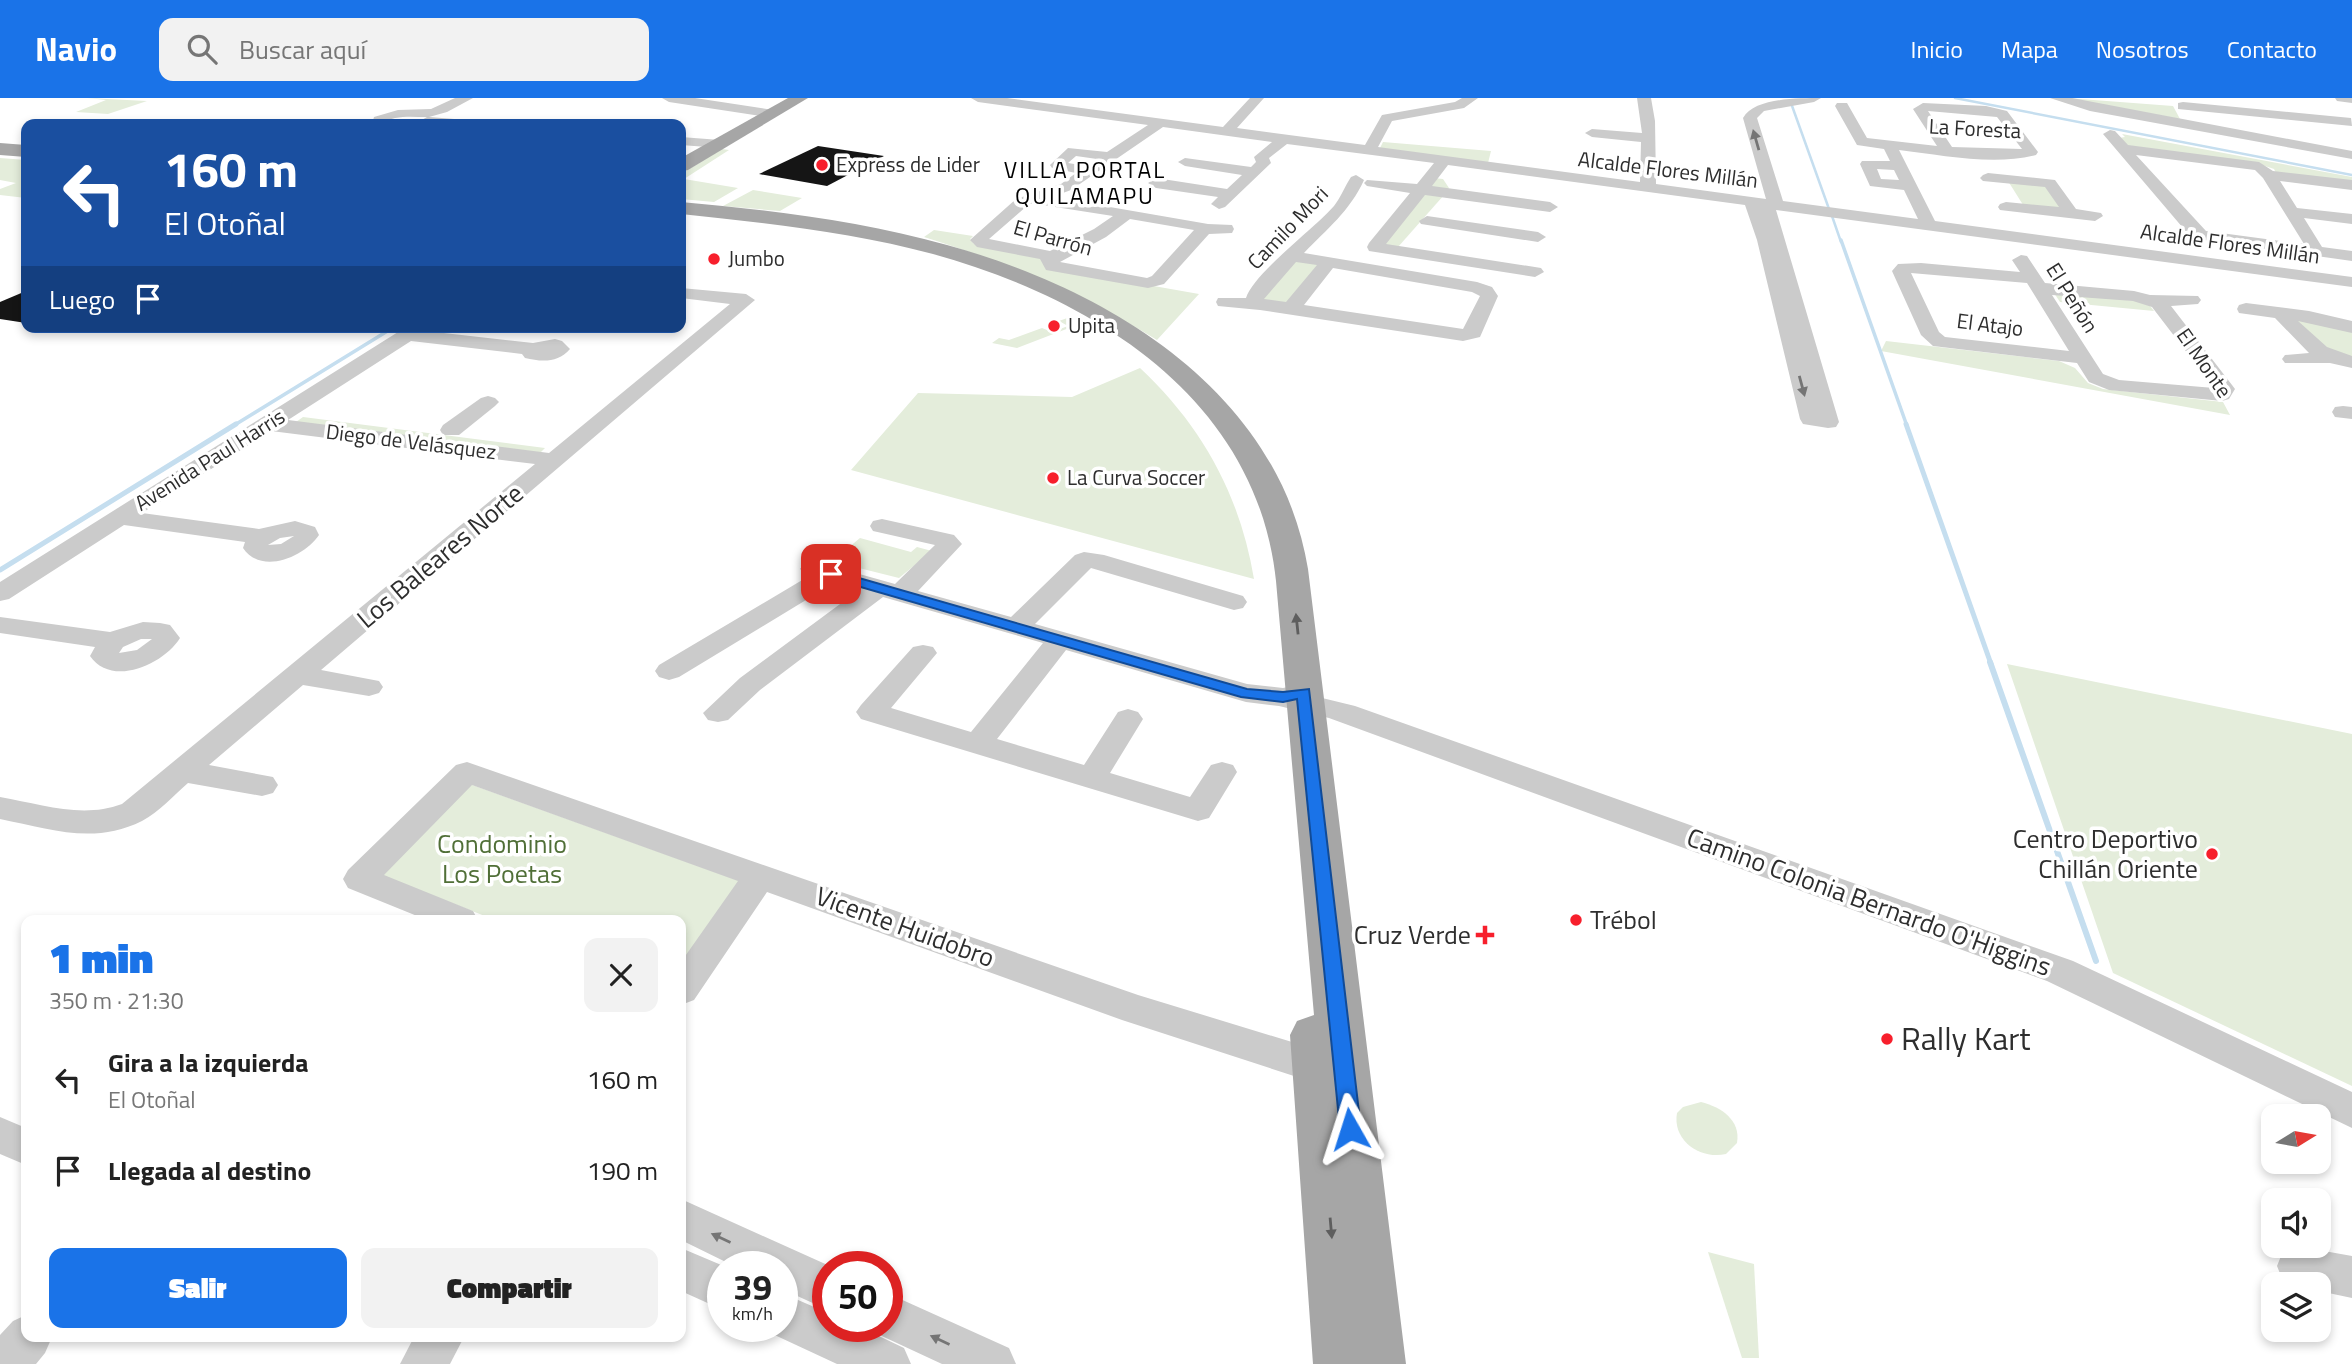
<!DOCTYPE html>
<html lang="es">
<head>
<meta charset="utf-8">
<style>
	body { margin:0; font-family:"Titillium Web",sans-serif; background:#f2f2f2; color:#222; height:100vh; display:flex; flex-direction:column; font-size:26px; white-space:nowrap }
	* { box-sizing:border-box; margin:0 }
	p { font-size:23px; color:#767676 }
	.icon { flex:none; width:38px; height:38px; fill:none; stroke:currentColor; stroke-width:2; stroke-linecap:round; stroke-linejoin:round }
	.map { position:relative; flex:1; overflow:hidden }
	.side { position:absolute; left:21px; top:817px; width:665px; height:427px; display:flex; flex-direction:column; background:#fff; border-radius:14px; box-shadow:0 4px 10px #0003 }
	.side>* { flex:none }
	.top-card { position:absolute; left:21px; top:21px; width:665px; height:214px; border-radius:14px; box-shadow:0 4px 10px #0003; background:#1a4fa0; color:#fff; overflow:hidden }
	.needle { width:46px; rotate:79deg }
	.buttons { position:absolute; left:2261px; top:1006px; display:grid; gap:14px }
	.buttons a { display:grid; place-items:center; width:70px; height:70px; border-radius:14px; background:#fff; box-shadow:0 4px 10px #0003; font-size:35px }
	.speed { position:absolute; left:707px; top:1153px; display:flex; gap:14px; font-size:35px; font-weight:700; text-align:center }
	.speed>* { display:grid; place-content:center; width:91px; height:91px; border-radius:50%; background:#fff; box-shadow:0 4px 10px #0003; line-height:1 }
	.speed small { font-size:18px; font-weight:400 }
	.speed .limit { border:10px solid #d22; background:#fff; color:#111 }
	.pin { position:absolute; display:grid; place-items:center; width:60px; height:60px; color:#fff; margin:-30px; border-radius:14px; box-shadow:0 4px 10px #0006 }
	.me { position:absolute; width:77px; margin:-38px; rotate:354deg; stroke-linejoin:round; filter:drop-shadow(0 0 5px #0008) }
	.turn { display:flex; align-items:center; gap:24px; height:147px; padding:0 28px; font-size:32px }
	.turn .icon { width:91px; height:91px; stroke-width:2.5 }
	.turn b { display:block; font-size:49px; line-height:60px }
	.then { display:flex; align-items:center; height:66px; padding:0 28px; background:#0003; gap:14px; font-size:26px }
	.round { display:grid; place-items:center; flex:none; width:74px; height:74px; border-radius:14px; background:#f2f2f2 }
	.summary { display:flex; align-items:center; justify-content:space-between; height:119px; padding:0 28px }
	h1 { font-size:42px; font-weight:800; line-height:52px; color:#1a73e8 }
	.action { display:flex; gap:14px; margin-top:auto; padding:14px 28px }
	.action a { flex:1; height:80px; border-radius:14px; background:#1a73e8; color:#fff; font-size:28px; font-weight:800; line-height:80px; text-align:center }
	.action a+a { background:#f2f2f2; color:#222 }
	ul { padding:0; list-style:none }
	li { display:flex; align-items:center; gap:21px; height:91px; padding:0 28px }
	li div { flex:1 }
	li b { display:block; font-size:26px }
	li em { font-style:normal }
	header { display:flex; align-items:center; gap:42px; box-sizing:border-box; height:98px; padding:0 35px; background:#1a73e8; color:#fff }
	header strong { font-size:33px }
	nav { display:flex; gap:38px; margin-inline-start:auto; font-size:24px }
	.search { width:490px; height:63px; background:#f2f2f2; display:flex; align-items:center; gap:18px; box-sizing:border-box; padding:0 24px; border-radius:14px; color:#767676; font-size:26px }
	.map>svg:first-child { display:block }
	.green { fill:#e4eddb }
	.lines { fill:none; stroke-linecap:round; stroke-linejoin:round }
	.stream-far3 { stroke:#c5deef; stroke-width:2.5 }
	.stream-far2 { stroke:#c5deef; stroke-width:3.5 }
	.stream-far1 { stroke:#c5deef; stroke-width:5 }
	.stream { stroke:#c5deef; stroke-width:6 }
	.building { fill:#151515 }
	.minor { fill:#cbcbcb; fill-rule:evenodd }
	.major { fill:#a6a6a6; fill-rule:evenodd }
	.oneway { fill:#757575 }
	.oneway2 { fill:#5e5e5e }
	.route { fill:#1a73e8; stroke:#114b97; stroke-width:2 }
	.poi-dot { fill:#f71f2c; stroke:#fff; stroke-width:2.5 }
	.labels { text-anchor:middle; stroke-width:7; stroke-linejoin:round; paint-order:stroke }
	.far-street-label { font-size:21px; fill:#2e2e2e; stroke:#fff }
	.far-poi-label { font-size:21px; fill:#2e2e2e; stroke:#fff; text-anchor:start }
	.far-neighbourhood-label { font-size:23px; letter-spacing:2px; fill:#000; stroke:#fff }
	.street-label { font-size:26px; fill:#2e2e2e; stroke:#fff }
	.poi-label { font-size:26px; fill:#2e2e2e; stroke:#fff; text-anchor:end }
	.park-label { font-size:26px; fill:#506f37; stroke:#fff }
	.near-poi-label { font-size:32px; fill:#2e2e2e; stroke:#fff; text-anchor:start }
</style>
</head>
<body>
<header>
<strong>Navio</strong>
<div class="search"><svg class="icon" aria-label="search" viewBox="0 0 24 24"><circle cx="10" cy="10" r="6"/><path d="M15 15l6 6"/></svg>Buscar aquí</div>
<nav><a>Inicio</a><a>Mapa</a><a>Nosotros</a><a>Contacto</a></nav>
</header>
<div class="map">
<svg width="2352" height="1266" viewBox="0 0 2352 1266">
	<rect width="100%" height="100%" fill="#fff"/>
	<g class="green">
		<polygon points="87,0 147,3 108,16 76,14 106,2"/>
		<polygon points="2067,0 2173,8 2180,21"/>
		<polygon points="2122,36 2352,79 2352,85 2276,75 2274,71 2253,64 2128,49 2119,40 2125,39"/>
		<polygon points="1383,44 1491,53 1488,65 1380,50"/>
		<polygon points="722,51 729,52 684,81 738,90 714,104 681,101 681,76"/>
		<polygon points="0,60 26,62 26,100 0,97 0,91 16,85 0,82"/>
		<polygon points="1434,80 1443,81 1449,90 1444,97 1398,149 1384,147"/>
		<polygon points="2008,83 2048,86 2067,113 2025,110"/>
		<polygon points="753,92 802,100 780,113 723,108"/>
		<path d="M934,132L973,138L970,141L974,146L1039,158L1046,169L1199,196L1157,242C1084,197 1005,164 924,139Z"/>
		<polygon points="1297,163 1321,165 1288,207 1265,205 1262,200 1291,166"/>
		<polygon points="2054,195 2147,204 2154,213 2060,204"/>
		<polygon points="1070,219 1082,225 1017,250 992,245 999,240 1009,242 1042,230 1052,234 1068,228 1059,223"/>
		<polygon points="2293,220 2347,231 2352,235 2352,260 2336,259"/>
		<polygon points="1886,243 2059,263 2075,270 2088,285 2103,291 2223,304 2230,317 1881,253"/>
		<path d="M1140,270C1202,328 1240,397 1254,481L851,372L918,295L1072,299Z"/>
		<polygon points="303,319 545,350 540,355 296,324"/>
		<polygon points="860,440 911,454 917,449 932,453 899,480 847,467 835,461"/>
		<polygon points="2007,566 2352,636 2352,988 2113,875"/>
		<polygon points="467,685 740,783 681,866 681,822 495,822 378,776"/>
		<path d="M1701,1004C1721,1009 1741,1022 1737,1045L1726,1056C1701,1062 1672,1043 1677,1015L1683,1009Z"/>
		<polygon points="1708,1154 1754,1166 1759,1260 1742,1260"/>
	</g>
	<g class="lines">
		<g class="stream-far3">
			<polyline points="1955,0 2352,77"/>
			<polyline points="1791,5 1829,111"/>
			<polyline points="1832,118 1841,144"/>
		</g>
		<g class="stream-far2">
			<polyline points="1841,142 1907,328"/>
			<polyline points="233,328 394,229"/>
		</g>
		<g class="stream-far1">
			<polyline points="1906,326 1991,566"/>
			<polyline points="0,472 236,326"/>
		</g>
		<polyline class="stream" points="1990,564 2096,863"/>
	</g>
	<g class="building">
		<polygon points="818,48 884,58 827,88 759,76"/>
		<polygon points="26,193 26,225 0,221 0,204"/>
	</g>
	<g class="lines">
		<g class="minor">
			<path d="M455,0H473L447,14L429,19L467,22L474,26H424L420,23L427,19C416,19 405,18 395,20C385,23 384,26 372,26L374,19L398,12L431,11Z"/>
			<polygon points="662,0 695,0 773,12 780,16 773,20 669,4"/>
			<path d="M971,0H1007L1223,29L1250,0H1264L1237,30L1365,47L1382,17L1455,4L1462,0H1478L1464,10L1392,23L1378,49L1640,84L1641,44L1592,39L1585,35L1592,31L1642,35L1637,0H1651L1655,23L1656,86L1766,101L1743,20C1754,0 1798,0 1821,0L1814,4L1764,13L1757,20L1783,103L1918,121L1904,92L1870,88L1860,66L1862,63H1890L1884,51L1857,47L1835,8L1837,5H1847L1867,40L1937,48L1913,11L1923,5L1986,8L2007,13L2038,54L2036,57C1993,68 1942,57 1899,52L1935,123L2352,179V189L1776,112L1839,324L1836,329L1828,330L1803,326L1800,321L1757,142L1745,107L1448,67L1432,88L1550,104L1558,109L1550,114L1425,97L1386,146L1541,170L1544,174L1535,179L1369,153L1367,149L1369,145L1410,95L1367,88L1364,85L1367,82L1417,86L1434,65L1287,46L1269,60L1271,65L1225,109L1219,111L1211,106L1218,99L1156,90L1148,85L1156,80L1227,91L1242,77L1185,68L1178,64L1185,60L1251,69L1256,64L1254,59L1272,44L1163,29L1071,92L1052,99L1208,126L1232,127L1234,131L1232,135L1209,136L1164,186L1148,190L1046,172L1040,161L977,149L970,142L1016,101L1061,86L1076,75L1052,70L1050,67L1068,50L1107,54L1148,27L978,4ZM1928,13L1997,19L2022,51L1952,49ZM1076,58L1097,61L1087,68L1068,65ZM1877,71L1894,72L1899,82L1881,81ZM1034,105L1036,106L1113,118L1094,131L1050,153L989,141L1028,107ZM1130,121L1194,132L1152,178L1147,180L1060,164L1106,139Z"/>
			<polygon points="2050,0 2072,0 2352,53 2352,61 2090,13"/>
			<polygon points="2335,0 2352,0 2352,5 2337,3"/>
			<polygon points="2183,4 2351,20 2352,28 2178,11 2178,5"/>
			<path d="M2110,32L2115,33L2128,47L2259,64L2273,73L2352,82V92L2280,83L2297,110L2352,116V126L2304,120L2322,149L2352,153V163L2196,141L2189,137L2103,36ZM2136,57L2255,72L2263,80L2304,146L2206,133Z"/>
			<polygon points="681,39 720,42 727,46 720,50 681,47"/>
			<polygon points="1988,75 2055,82 2076,111 2101,115 2103,118 2095,123 2000,112 1998,109 2000,106 2006,104 2059,109 2045,89 1983,83 1980,80 1983,77"/>
			<path d="M1356,77L1364,82C1350,113 1327,131 1304,155L1477,184L1492,189L1498,198L1480,239L1463,243L1260,212L1218,208L1216,204L1218,200H1246C1254,175 1315,130 1334,108C1341,99 1345,88 1351,79ZM1296,164L1317,167L1286,204L1264,201ZM1333,170L1472,194L1480,198L1463,231L1304,207Z"/>
			<polygon points="1427,118 1538,134 1546,139 1538,144 1421,126 1419,123"/>
			<path d="M2021,157L2027,158L2045,185L2134,193L2150,197L2198,198L2201,202L2198,206L2171,208L2232,287L2235,291L2229,301L2222,303L2109,292L2089,284L2077,265L1933,248L1921,237L1892,173L1898,166L1921,165L2020,174L2012,162ZM1911,175L2027,185L2069,253L1945,239L1939,234ZM2052,197L2133,203L2152,209L2214,290L2119,282L2103,276Z"/>
			<path d="M681,190L746,196L755,202L321,572L379,583L383,589L379,595L369,598L303,587L209,667L273,679L278,687L273,695L262,698L188,685C174,697 159,714 142,723C94,747 50,731 0,721V699C41,706 82,721 122,706L535,366L271,333L142,415L259,431L295,423L315,429L319,437C305,458 262,478 243,450L245,444L124,427L9,501L0,503V484L406,229H429L426,233L533,245L555,241L562,243L570,251C558,265 542,264 525,260L522,256L411,243L288,322L549,355L730,206L681,200ZM294,438L281,446L268,447L280,440Z"/>
			<polygon points="2246,205 2309,213 2352,223 2352,235 2298,223 2327,249 2352,258 2352,270 2330,265 2285,265 2282,261 2285,257 2309,255 2275,220 2239,215 2237,211 2239,207"/>
			<polygon points="488,298 495,300 499,304 495,308 459,337 443,337 440,332 443,327 481,300"/>
			<polygon points="2343,308 2352,309 2352,321 2335,319 2332,314 2335,309"/>
			<polygon points="882,421 954,437 962,446 918,493 1011,519 1075,457 1084,454 1104,457 1243,498 1247,504 1243,510 1234,512 1091,470 1035,526 1247,586 1283,590 1302,586 1312,589 1316,595 1314,598 1355,608 2073,863 2352,994 2352,1030 2047,883 1329,620 1279,608 1246,604 1066,552 997,641 1084,667 1118,614 1128,611 1138,614 1143,621 1110,675 1190,699 1211,667 1222,664 1233,667 1237,674 1209,720 1198,723 861,621 856,614 861,607 913,549 923,547 933,549 937,555 891,610 971,634 1043,545 883,499 760,592 728,622 718,624 708,622 703,615 740,580 859,492 834,485 679,579 669,582 659,579 655,573 659,567 809,478 800,471 804,466 813,463 895,486 935,447 873,433 870,428 873,423"/>
			<path d="M0,519L110,534L143,524L160,525L170,527L180,540C164,566 112,590 90,558L95,549L0,535ZM141,541H152L137,552L119,555L123,549Z"/>
			<polygon points="467,664 1138,897 1331,956 1345,961 1350,973 1345,985 1331,990 1122,922 767,794 694,902 681,907 681,864 738,783 472,687 384,777 473,813 478,822 427,822 348,790 343,781 348,772 456,667"/>
			<polygon points="0,1019 26,1030 26,1067 0,1056"/>
			<polygon points="681,1101 832,1169 828,1169 828,1212 782,1191 782,1169 736,1169 681,1142"/>
			<polygon points="2296,1148 2352,1158 2352,1200 2319,1193 2319,1186 2292,1186 2283,1183 2277,1168 2283,1153"/>
			<polygon points="681,1150 726,1169 723,1169 723,1212 681,1193"/>
			<polygon points="782,1195 828,1215 828,1228 858,1228 904,1250 911,1266 837,1266 766,1233 764,1228 782,1228"/>
			<polygon points="887,1195 1009,1250 1016,1266 942,1266 871,1233 869,1228 887,1228"/>
			<polygon points="26,1217 26,1239 52,1239 45,1255 36,1266 0,1266 0,1237 13,1223"/>
			<polygon points="414,1239 464,1239 450,1266 400,1266"/>
		</g>
		<g class="major">
			<polygon points="788,0 808,0 688,72 681,74 681,60"/>
			<polygon points="0,45 26,47 26,59 0,57"/>
			<path d="M681,104C771,112 860,123 947,147C1108,191 1279,293 1308,471L1406,1266H1313L1290,937L1297,923L1314,917L1276,483C1257,301 1095,201 933,156C851,134 766,125 681,116Z"/>
		</g>
	</g>
	<defs><path id="oneway-solid" d="M-6-.8H1V-3.2L6.5 0L1 3.2V.8H-6Z" transform="scale(1.75)"/></defs>
	<g class="oneway">
		<use href="#oneway-solid" transform="translate(1756 42) rotate(-106)"/>
		<use href="#oneway-solid" transform="translate(1802 288) rotate(75)"/>
		<use href="#oneway-solid" transform="translate(721 1140) rotate(-155)"/>
		<use href="#oneway-solid" transform="translate(940 1242) rotate(-155)"/>
	</g>
	<g class="oneway2">
		<use href="#oneway-solid" transform="translate(1297 526) rotate(-96)"/>
		<use href="#oneway-solid" transform="translate(1331 1130) rotate(85)"/>
	</g>
	<polygon class="route" points="831,472 1247,591 1283,594 1309,591 1361,1031 1358,1038 1350,1040 1343,1038 1340,1031 1297,601 1283,604 1241,599 826,479 826,473"/>
	<g class="poi-dot">
		<circle cx="822" cy="67" r="7"/>
		<circle cx="714" cy="161" r="7"/>
		<circle cx="1054" cy="228" r="7"/>
		<circle cx="1053" cy="380" r="7"/>
		<circle cx="2212" cy="756" r="7"/>
		<circle cx="1576" cy="822" r="7"/>
		<path d="M1481.5 826.5h7v7h7v7h-7v7h-7v-7h-7v-7h7z"/>
		<circle cx="1887" cy="941" r="7"/>
	</g>
	<g class="labels">
		<g class="far-street-label">
			<text transform="translate(1975 31) rotate(3)" y="7">La Foresta</text>
			<text transform="translate(1668 72) rotate(7)" y="7">Alcalde Flores Millán</text>
			<text transform="translate(1288 130) rotate(-46)" y="7">Camilo Mori</text>
			<text transform="translate(1053 140) rotate(16)" y="7">El Parrón</text>
			<text transform="translate(2230 146) rotate(8)" y="7">Alcalde Flores Millán</text>
			<text transform="translate(2072 200) rotate(58)" y="7">El Peñón</text>
			<text transform="translate(1990 227) rotate(7)" y="7">El Atajo</text>
			<text transform="translate(2204 265) rotate(55)" y="7">El Monte</text>
			<text transform="translate(411 344) rotate(7)" y="7">Diego de Velásquez</text>
			<text transform="translate(210 362) rotate(-32)" y="7">Avenida Paul Harris</text>
		</g>
		<g class="far-poi-label">
			<text x="836" y="74">Express de Lider</text>
			<text x="728" y="168">Jumbo</text>
			<text x="1068" y="235">Upita</text>
			<text x="1067" y="387">La Curva Soccer</text>
		</g>
		<g class="far-neighbourhood-label">
			<text x="1085" y="80">VILLA PORTAL<tspan x="1085" dy="26">QUILAMAPU</tspan></text>
		</g>
		<g class="street-label">
			<text transform="translate(440 458) rotate(-40)" y="9">Los Baleares Norte</text>
			<text transform="translate(1869 804) rotate(20)" y="9">Camino Colonia Bernardo O'Higgins</text>
			<text transform="translate(905 829) rotate(20)" y="9">Vicente Huidobro</text>
		</g>
		<g class="poi-label">
			<text x="2198" y="750">Centro Deportivo<tspan x="2198" dy="30">Chillán Oriente</tspan></text>
			<text x="1590" y="831" text-anchor="start">Trébol</text>
			<text x="1471" y="846">Cruz Verde</text>
		</g>
		<g class="park-label">
			<text x="502" y="755">Condominio<tspan x="502" dy="30">Los Poetas</tspan></text>
		</g>
		<g class="near-poi-label">
			<text x="1901" y="952">Rally Kart</text>
		</g>
	</g>
</svg>
<div class="buttons">
<a><svg class="needle" viewBox="-14 -14 28 28"><path d="M0-13l5 13h-10z" fill="#e53935"/><path d="M0 13l5-13h-10z" fill="#767676"/></svg></a>
<a><svg class="icon" aria-label="sound" viewBox="0 0 24 24"><path d="M4 9h4l5-4v14l-5-4H4zM17 9q2 3 0 6"/></svg></a>
<a><svg class="icon" aria-label="layers" viewBox="0 0 24 24"><path d="M12 4l9 5-9 5-9-5zM3 14l9 5 9-5"/></svg></a>
</div>
<div class="speed"><div>39<small>km/h</small></div><div class="limit">50</div></div>
<div class="pin" style="left:831px;top:476px;background:#d93025"><svg class="icon" aria-label="arrive" viewBox="0 0 24 24"><path d="M6 21V4h12l-3 4 3 4H6"/></svg></div>
<svg class="me" style="left:1350px;top:1031px" viewBox="-20 -20 40 40"><path d="M0-17L14 15 0 8-14 15z" fill="#1a73e8" stroke="#fff" stroke-width="4"/></svg>
<div class="top-card">
<div class="turn"><svg class="icon" aria-label="left" viewBox="0 0 24 24"><path d="M17 20v-9H6M10 6l-5 5 5 5"/></svg><div><b>160 m</b>El Otoñal</div></div>
<div class="then">Luego<svg class="icon" aria-label="arrive" viewBox="0 0 24 24"><path d="M6 21V4h12l-3 4 3 4H6"/></svg></div>
</div>
<section class="side">
<div class="summary"><div><h1>1 min</h1><p>350 m · 21:30</p></div><a class="round"><svg class="icon" aria-label="close" viewBox="0 0 24 24"><path d="M6 6l12 12M18 6L6 18"/></svg></a></div>
<ul>
<li><svg class="icon" aria-label="left" viewBox="0 0 24 24"><path d="M17 20v-9H6M10 6l-5 5 5 5"/></svg><div><b>Gira a la izquierda</b><p>El Otoñal</p></div><em>160 m</em></li>
<li><svg class="icon" aria-label="arrive" viewBox="0 0 24 24"><path d="M6 21V4h12l-3 4 3 4H6"/></svg><div><b>Llegada al destino</b></div><em>190 m</em></li>
</ul>
<div class="action"><a>Salir</a><a>Compartir</a></div>
</section>
</div>
</body>
</html>
